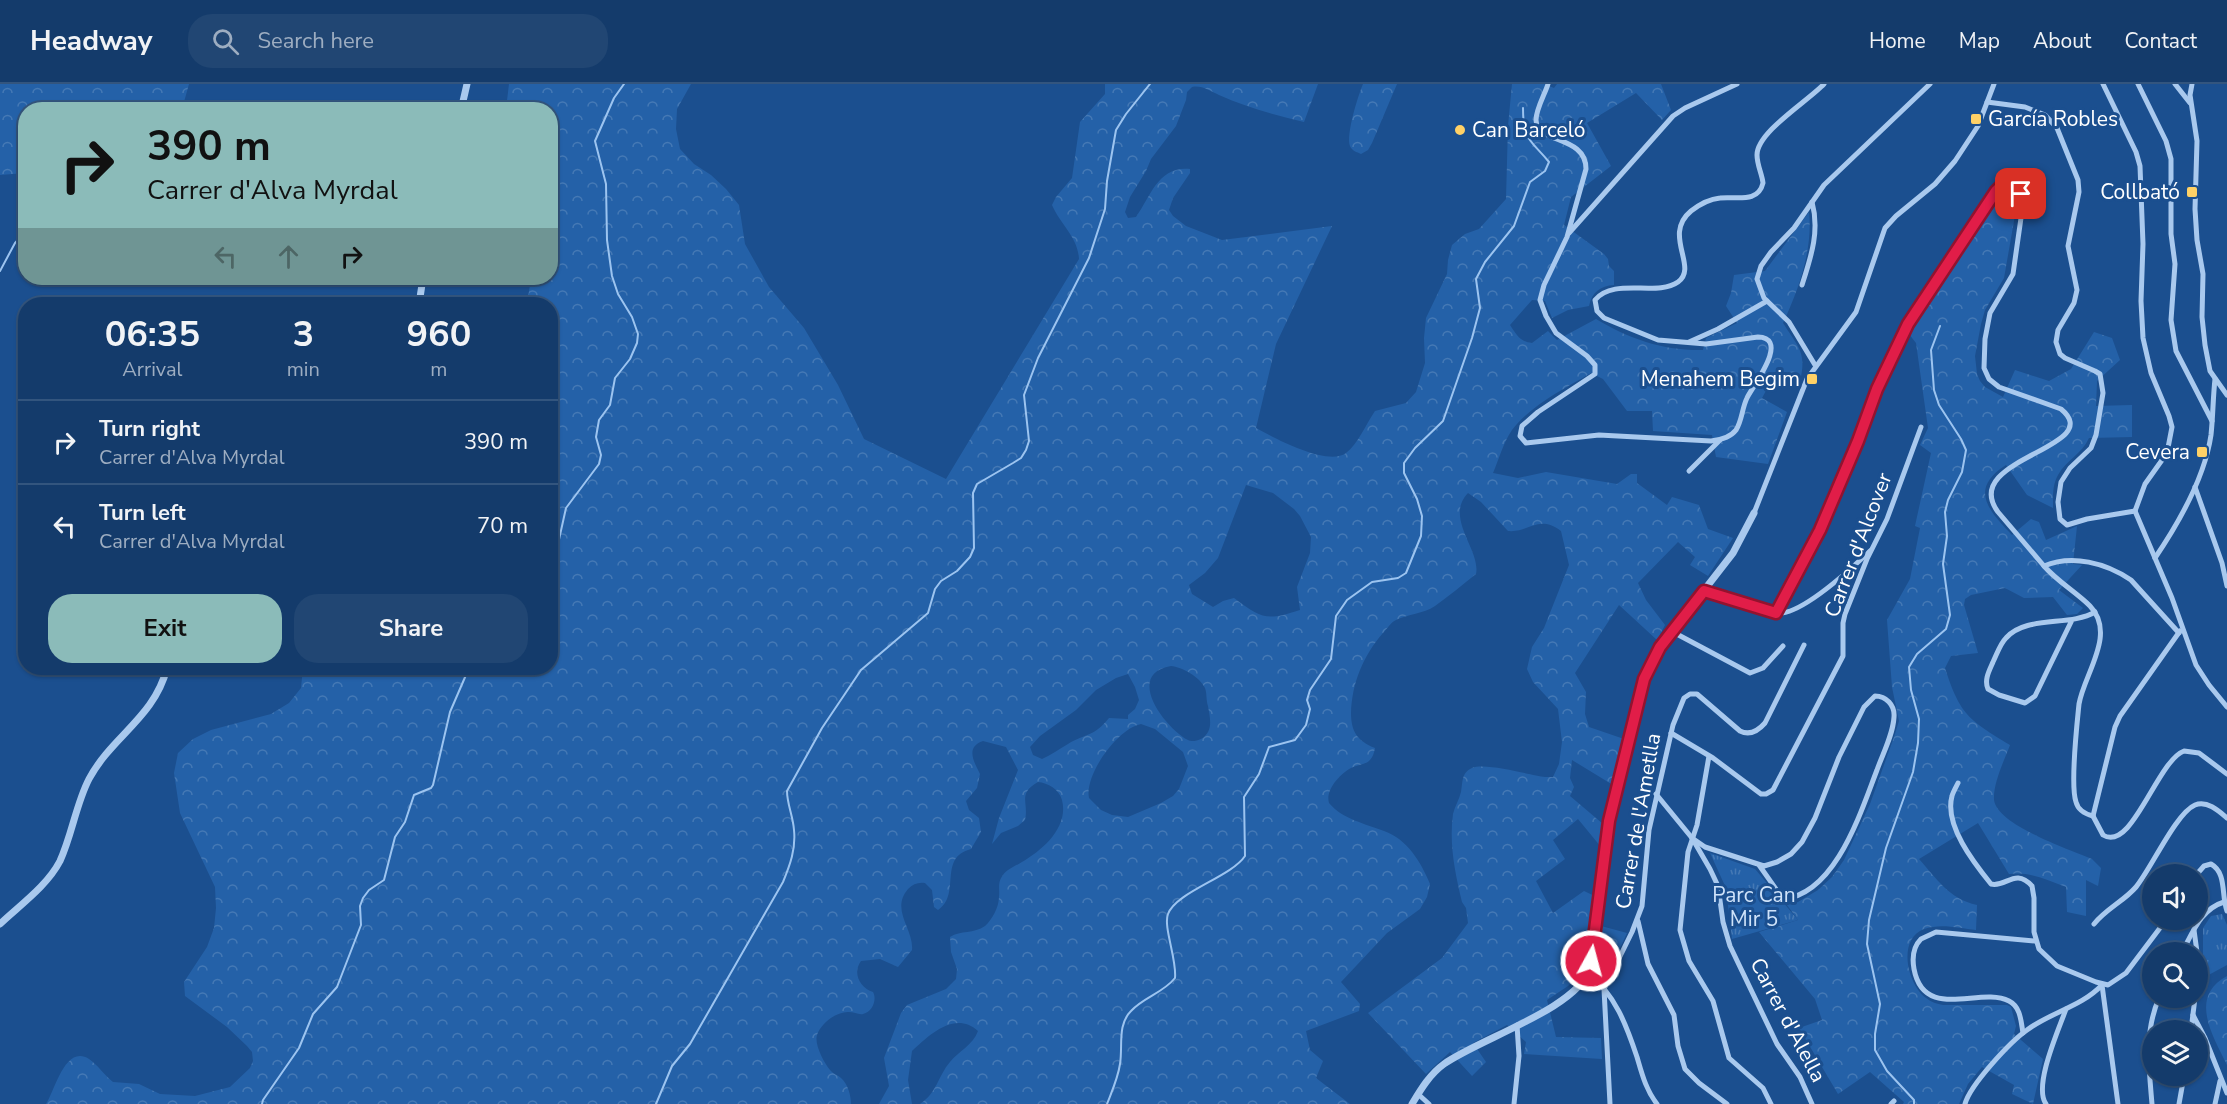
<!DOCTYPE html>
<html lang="en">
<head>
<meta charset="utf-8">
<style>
	body { margin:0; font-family:"Nunito Sans",sans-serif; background:#214673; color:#f1f3f6; height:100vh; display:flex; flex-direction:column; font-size:22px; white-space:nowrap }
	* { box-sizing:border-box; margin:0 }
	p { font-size:20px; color:#9dadc1 }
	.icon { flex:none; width:33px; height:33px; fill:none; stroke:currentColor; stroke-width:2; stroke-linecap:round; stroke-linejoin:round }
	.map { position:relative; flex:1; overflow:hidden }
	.panel { position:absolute; left:18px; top:213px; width:540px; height:378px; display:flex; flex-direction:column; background:#143b6b; border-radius:24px; box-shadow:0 2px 4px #0004,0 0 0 2px #33557e }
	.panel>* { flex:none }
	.top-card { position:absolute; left:18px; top:18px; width:540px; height:183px; border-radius:24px; box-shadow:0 2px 4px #0004,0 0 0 2px #33557e; background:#8bbbb9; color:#111; overflow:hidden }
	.fabs { position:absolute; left:2142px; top:780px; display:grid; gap:12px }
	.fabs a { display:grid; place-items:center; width:66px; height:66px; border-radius:50%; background:#143b6b; box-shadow:0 2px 4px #0004,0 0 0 2px #33557e; font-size:30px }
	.pin { position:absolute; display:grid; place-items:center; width:51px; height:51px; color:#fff; margin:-26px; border-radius:12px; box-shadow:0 3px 9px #0006 }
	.me { position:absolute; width:66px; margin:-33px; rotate:7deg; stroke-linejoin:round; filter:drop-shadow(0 0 4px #0008) }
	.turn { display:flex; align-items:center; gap:21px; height:126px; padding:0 30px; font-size:27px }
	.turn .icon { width:78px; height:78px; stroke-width:2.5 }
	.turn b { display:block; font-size:42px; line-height:51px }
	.lanes { display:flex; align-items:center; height:57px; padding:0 30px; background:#0003; justify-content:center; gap:30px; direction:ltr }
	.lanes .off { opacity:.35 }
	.eta { display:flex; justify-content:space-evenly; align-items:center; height:102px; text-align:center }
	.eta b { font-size:36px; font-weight:700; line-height:42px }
	.primary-button { display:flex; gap:12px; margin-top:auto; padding:12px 30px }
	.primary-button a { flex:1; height:69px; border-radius:24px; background:#8bbbb9; color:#111; font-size:24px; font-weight:700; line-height:69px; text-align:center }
	.primary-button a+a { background:#214673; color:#f1f3f6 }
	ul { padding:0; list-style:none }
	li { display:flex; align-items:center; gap:18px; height:84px; padding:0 30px; border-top:2px solid #33557e }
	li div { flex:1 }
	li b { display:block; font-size:22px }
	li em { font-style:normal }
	header { display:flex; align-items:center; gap:36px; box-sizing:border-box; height:84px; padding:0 30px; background:#143b6b; border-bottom:2px solid #33557e }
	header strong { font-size:28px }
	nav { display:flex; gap:33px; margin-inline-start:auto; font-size:21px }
	.search { width:420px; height:54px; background:#214673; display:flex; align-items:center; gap:15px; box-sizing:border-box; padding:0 21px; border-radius:24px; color:#9dadc1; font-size:22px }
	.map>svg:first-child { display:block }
	.grass { fill:url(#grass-tufts) }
	.forest { fill:url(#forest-crowns); fill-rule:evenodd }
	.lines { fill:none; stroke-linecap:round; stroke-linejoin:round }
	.stream { stroke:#9cc4f0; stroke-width:2 }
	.minor { stroke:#a9c9ee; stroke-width:5 }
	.tertiary { stroke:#a9c9ee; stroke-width:7 }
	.route-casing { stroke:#92132f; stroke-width:15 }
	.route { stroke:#e11d48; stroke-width:10 }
	.poi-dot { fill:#ffd166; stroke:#1b4f8f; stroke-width:2 }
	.labels { text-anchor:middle; stroke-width:6; stroke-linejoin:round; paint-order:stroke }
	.poi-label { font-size:21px; fill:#fff; stroke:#1b4f8f; text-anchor:end }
	.street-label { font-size:21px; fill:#fff; stroke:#1b4f8f }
	.park-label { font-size:21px; fill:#cfe3fa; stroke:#1b4f8f }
</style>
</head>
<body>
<header>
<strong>Headway</strong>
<div class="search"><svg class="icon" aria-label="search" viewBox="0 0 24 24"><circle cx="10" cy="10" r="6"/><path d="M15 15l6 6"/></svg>Search here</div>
<nav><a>Home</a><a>Map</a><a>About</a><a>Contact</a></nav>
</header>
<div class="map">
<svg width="2227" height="1020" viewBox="0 0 2227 1020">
	<defs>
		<pattern id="grass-tufts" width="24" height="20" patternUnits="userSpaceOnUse" patternTransform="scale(1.5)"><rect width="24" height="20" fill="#2461a8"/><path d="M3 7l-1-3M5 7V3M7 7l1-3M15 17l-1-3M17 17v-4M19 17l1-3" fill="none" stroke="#4579b5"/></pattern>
		<pattern id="forest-crowns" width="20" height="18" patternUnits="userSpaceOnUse" patternTransform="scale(1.5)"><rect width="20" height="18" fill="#2461a8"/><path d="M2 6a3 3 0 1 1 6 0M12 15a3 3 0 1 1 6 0" fill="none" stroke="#4579b5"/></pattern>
	</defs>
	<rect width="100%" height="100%" fill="#1b4f8f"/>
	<g class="grass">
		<polygon points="1710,769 1755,785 1798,836 1732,855 1726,804"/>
		<polygon points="2222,830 2227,841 2227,881 2203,894 2203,844 2211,832"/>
	</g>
	<g class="forest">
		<polygon points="0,0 189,0 182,25 26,26 25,89 0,91"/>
		<path d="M509,0H691L677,25L676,45L680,65L694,80L711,91L726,105L739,121L745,160L769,203L804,244L838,301L864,355L946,395L1079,175C1078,153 1060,140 1052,121L1056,113L1072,94L1080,38L1105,10V0H1318L1304,38C1274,31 1246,23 1219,11C1210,7 1202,1 1192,3L1187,8L1186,16L1176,42L1151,75L1146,87L1130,113L1125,128L1128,134L1136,133C1151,112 1158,82 1190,85V89L1173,114L1169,126L1173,132L1186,142L1222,156L1332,142L1276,260L1256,344C1274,354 1328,383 1346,369C1358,360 1366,340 1375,327L1406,319L1416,308L1425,279L1424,254L1426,234L1447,190L1448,176L1452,161L1465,150L1479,145L1506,115L1508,42L1512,0H1544L1554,4L1557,0H1661L1671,26L1662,36L1636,9L1587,39L1611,82L1571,113L1564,141L1604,170L1608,175L1609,182L1614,187V201C1600,202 1592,208 1589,222L1568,226L1552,234L1545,217L1532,216L1510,241C1516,250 1520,258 1532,259L1548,247L1557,256L1596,235C1629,255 1664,267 1703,266L1706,254L1737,239L1726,222L1731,209L1734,191L1765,187L1809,128C1813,165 1799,205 1783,239C1798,263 1807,268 1800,297L1776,288L1762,314L1787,328L1768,380L1716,373L1712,351L1653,347L1652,327H1627L1603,295L1591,289C1564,305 1531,321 1512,346C1503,359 1499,375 1493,389L1518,394L1546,388L1617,400L1631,390H1637V399L1667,421L1672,413L1699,421L1708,445L1733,454L1708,492L1690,481L1695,473L1678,458L1638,499L1646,516L1665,541L1657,556L1619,521L1575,589L1586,608L1585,630L1589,643L1624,655L1613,701L1572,676L1570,694L1574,703L1570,712L1603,740L1601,763L1578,735L1553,756L1565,775L1536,797L1553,829L1584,807L1603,816L1601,842L1627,849L1607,892L1579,891L1568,902L1547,916L1556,953L1601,954L1602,975L1524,970L1526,958L1507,941L1473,959L1486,978L1472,992L1450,968L1426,990L1368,929L1442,874L1468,839L1466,824L1462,818C1455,789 1449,760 1453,730C1455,722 1459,716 1461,708C1463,698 1461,689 1472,684C1485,678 1529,691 1545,693H1553L1559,680L1562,658L1558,625L1533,598L1527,585L1532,563L1544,544L1569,481L1561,447C1538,430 1529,449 1508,447L1481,418L1468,409C1444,434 1481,466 1476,490C1462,501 1449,512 1435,522C1423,530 1408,530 1396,536C1391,538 1387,545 1383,549C1363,572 1352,599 1351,629C1351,647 1357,657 1375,664C1374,669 1373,673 1369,677C1364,681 1357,681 1351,684C1340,690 1325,706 1329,719C1342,735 1366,740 1384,747C1407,755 1421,778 1430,800L1427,813L1420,825L1387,849L1341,898L1360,920L1359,927L1306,947L1310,966L1323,977L1316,994L1350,1020H920C937,1009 938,992 950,978C959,967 973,961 978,947C955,926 929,951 912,967L908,996L912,1020H879L889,1002L884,974L901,929L907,921L946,905L956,895L957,885L951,868L950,853C961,846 974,850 985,842C992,836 999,823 999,813C1000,805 997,799 1003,791C1007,785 1016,782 1022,778C1043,766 1069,743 1062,716C1059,705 1048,699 1038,698C1017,710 1029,718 1025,736L1018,742L1001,749L992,760L999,734L1018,686L1006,663L983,657C965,663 974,678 980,690L977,704L966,717L969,726L979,734L981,748L971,765C937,774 962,810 938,826L934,823L932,806L925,799C918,798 913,800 908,805C890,826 914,845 912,866L898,883L880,875L861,877C852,889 860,904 873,908C877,915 873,928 863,930C859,931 854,928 849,928C837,927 821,939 817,951C814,960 824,979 830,986C833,990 838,991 841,994C848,1000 851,1012 851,1020H46C55,1007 65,960 89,975C98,981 104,991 113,998L139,1000L160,1010L195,1012L230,1003L250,984L253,977L252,968L247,962L227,943L185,912L184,898L207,863L214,844L216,824L215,803L180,729L174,689L178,669L193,655L211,646L271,630L289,619L301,604L303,584H550V220H527L531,194H550V26L506,25ZM1246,401L1273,409L1294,425L1300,432L1311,453L1310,469L1297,503L1300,526C1266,537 1262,535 1234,514L1223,517L1213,523L1192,510L1189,501L1205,489L1218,474ZM1171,582C1182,583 1200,593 1205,604C1207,609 1206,616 1208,622C1210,634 1214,647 1201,655C1197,657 1191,658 1188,656C1165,644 1124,590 1171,582ZM1128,590L1135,603L1139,616L1135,625L1128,631V635L1109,634C1094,653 1086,649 1068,660C1059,665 1051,671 1042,675L1033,671L1030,663L1040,652L1076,626L1096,606L1116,594ZM1141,640L1155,645L1183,668L1188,682L1179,705L1173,712L1161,719L1128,733L1112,731L1101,726L1089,714C1084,691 1118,644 1141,640Z"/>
		<path d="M1363,0H1397L1372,59L1368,66L1361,70C1357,68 1352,67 1350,62C1346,50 1358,12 1363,0Z"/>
		<path d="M2008,107L2018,114L2004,194L1985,226L1981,240L1975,272L1977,290L1980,297L1985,303L2003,313L2015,286L2049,297L2071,285L2094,248L2112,254L2120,276L2097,297L2096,322L2132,321V353L2089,354C2082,370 2066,376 2058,391C2052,401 2053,414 2053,424L2027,411L2006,381C1968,405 1989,427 2012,451L2031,435L2039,438L2046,456L2077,442L2073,480L2082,481L2059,506L2083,524L2077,530L2067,531L2053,513L2024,514L2005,504L1971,511L1965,515L1964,521L1978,569L1951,572L1945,584C1960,631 1969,636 2010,661C2004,677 1993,699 1994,716C1997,741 2070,766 2092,775L2101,784L2098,802L2086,796V832L2067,828L2066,803C2047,796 2029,787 2009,790L1978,739L1919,775C1937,795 1949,815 1977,821L1976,846C1960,844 1940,839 1924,845C1897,855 1907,900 1926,914C1931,918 1937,920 1943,921H2007L2011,923L2016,942L2014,950L2043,975L2033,1020L2012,1010L2014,1001L1982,983L1968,1000L1959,1020H1903L1904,1018L1870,988L1838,1010L1799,944L1822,936L1815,915L1759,848L1798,836L1787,821L1798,818L1818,806L1832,793L1844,776L1870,720L1894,653L1899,637L1892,603L1887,536L1910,495L1920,444L1915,442L1931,369L1920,361L1928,344L1916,259L1909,250L1943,196L1996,118Z"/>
		<path d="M2227,892V981C2213,952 2188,913 2227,892Z"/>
	</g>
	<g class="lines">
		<g class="stream">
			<polyline points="0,187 15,159 26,147"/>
			<polyline points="550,470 558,460 566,424 599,380 601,371 596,353 599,336 610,321 615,294 630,275 637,259 638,250 632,233 618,210 612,192 607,156 606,100 595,57 614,14 624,0"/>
			<polyline points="262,1020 263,1016 299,964 313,930 337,903 361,841 360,822 363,814 369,806 384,796 395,753 405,738 414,711 431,704 433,701 450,628 469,584"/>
			<path d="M656,1020L672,982L690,960L783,798C790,781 796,765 794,746C793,732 787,720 787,707L822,644L861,586L928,529L935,505L941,497L957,487L970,473L974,464L973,409L977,400L1013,379L1021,374L1026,366L1029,357L1024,311L1038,274L1089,174L1105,125L1107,97L1116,46L1126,30L1150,0"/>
			<path d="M1107,1020C1112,1007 1118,994 1120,980C1123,962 1117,941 1131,927C1144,913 1163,909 1175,894C1177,875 1163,843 1168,830C1176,808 1231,793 1245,772L1244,713L1259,690L1269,663L1295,656L1306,641L1310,625L1307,616L1310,606L1331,575L1336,532L1347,516L1372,498L1398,494L1406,489L1421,452L1422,432L1417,415L1404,389V379L1415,364L1443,337L1472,254L1480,224L1476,195L1485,178L1514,142L1530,98L1545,87L1549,78C1530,55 1523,57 1523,24"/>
			<polyline points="1914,1020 1914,1016 1887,987 1875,966 1875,950 1880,920 1867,860 1869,836 1886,764 1913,688 1918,659 1919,635 1911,606 1909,583 1917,570 1946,545 1950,531 1943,480 1947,452 1945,428 1948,416 1962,388 1966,366 1961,355 1939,321 1934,306 1931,266 1940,242"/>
		</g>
		<g class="minor">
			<path d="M1548,0C1545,10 1536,25 1536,36C1537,60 1586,51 1586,85L1567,153L1544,201L1540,216L1546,232L1556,249L1587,272L1595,281V290L1538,328L1522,342L1520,352L1526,359L1599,351L1711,357C1720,356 1730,354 1736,346C1742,337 1742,324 1747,314C1752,303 1791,254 1758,253L1706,260L1658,256L1604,234L1597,227L1595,216C1614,193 1657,213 1678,198C1699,183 1662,151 1691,127C1700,120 1710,115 1720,114C1736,112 1758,120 1763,99C1762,90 1757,81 1757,71C1757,48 1808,17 1824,0"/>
			<polyline points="2103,0 2136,68 2140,82 2143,160 2141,217 2143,254 2151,289 2169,332 2172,343 2167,369 2145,400 2135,427"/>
			<polyline points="2138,0 2166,57 2171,75 2171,150 2175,180 2171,236 2176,267 2212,337"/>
			<polyline points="2175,0 2190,19"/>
			<polyline points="2192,0 2190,11 2197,57 2195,125 2197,156 2203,190 2202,233 2205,261 2210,287 2227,311"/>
			<polyline points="1987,18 2025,23 2045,31 2057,44 2078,96 2079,108 2068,162 2077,206 2074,219 2058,246 2056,258 2060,270 2065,274 2095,287 2100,290 2103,309 2096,351 2091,364 2070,384 2061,398 2058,418 2060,435 2067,441 2087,435 2135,427"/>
			<polyline points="1569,149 1673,32 1685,24 1737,0"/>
			<path d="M1802,201C1811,173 1820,147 1812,118"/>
			<polyline points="1689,258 1718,245 1767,217"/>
			<polyline points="1815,281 1789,238 1764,214 1757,195 1761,182 1771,168 1794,144 1824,101 1930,0"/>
			<polyline points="1689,387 1720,356"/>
			<polyline points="2195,403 2222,479 2227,502"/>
			<polyline points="2135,427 2172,514 2196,581 2209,601 2227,623"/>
			<polyline points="1754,429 1807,295 1856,228 1885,144 1896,132 1935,100 1955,77 1978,42 1994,0"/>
			<path d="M2155,474C2178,440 2205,392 2211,351C2213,332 2213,313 2215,295"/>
			<path d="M1704,507L1776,529L1805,477L1836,413L1877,305L1908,240L1996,107L2004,101C2015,101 2023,109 2023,120L2013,190L1990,229L1985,255L1984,284L1989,295L1999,303L2061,325C2108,364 1958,374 1998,428L2044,482"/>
			<path d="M1776,529C1800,533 1852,484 1870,467"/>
			<path d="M2072,536L2035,612L2025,619L1999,611L1988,605C1984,596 1989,587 1993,578C1997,570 2000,560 2006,554C2026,531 2070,543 2095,528"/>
			<polyline points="1671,547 1750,589 1763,584 1783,562"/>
			<polyline points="1671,649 1713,674 1761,710 1766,710 1773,706 1843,572 1843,539 1845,530 1867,475 1887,435 1921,343"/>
			<polyline points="1709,672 1697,741 1688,768 1680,846 1689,877 1713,917 1729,974 1763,1004 1771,1020"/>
			<path d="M1958,699C1956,703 1953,708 1952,712C1944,741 1974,779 1991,800C2006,804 2015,783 2032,802L2034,814V848L2039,865L2057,882L2096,898L2108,901L2126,889L2166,836"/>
			<polyline points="1656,710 1692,754 1710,785 1718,802 1723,838 1730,862 1777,960 1800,993 1812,1020"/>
			<path d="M2093,732C2085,730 2078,726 2076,718C2070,701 2077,640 2079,620C2084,590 2117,550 2090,522C2076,508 2058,498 2044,482C2072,470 2106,479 2131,496L2179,549"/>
			<polyline points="2093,732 2115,643 2120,632 2180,547"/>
			<path d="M2093,732L2103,751C2132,769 2157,677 2184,667L2199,669L2227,690"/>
			<path d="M1692,754L1705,763L1764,782L1777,778L1791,770L1802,758L1815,734L1839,673L1864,623L1875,612C1886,612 1895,621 1894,633C1893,651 1883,669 1877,686C1861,727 1836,810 1783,815L1759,781"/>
			<path d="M2197,790L2204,782L2211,780C2227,789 2221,811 2227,827"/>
			<polyline points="1638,837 1648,880 1674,931 1678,962 1685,985 1699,999 1727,1020"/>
			<path d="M2094,840C2106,825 2124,817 2136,803C2151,785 2176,729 2195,721C2207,716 2219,727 2227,734"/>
			<polyline points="2194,846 2197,868"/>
			<path d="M2182,868C2193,848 2201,825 2224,818"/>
			<path d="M1588,890C1615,909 1627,943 1637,973C1642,990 1646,1006 1657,1020"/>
			<polyline points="2102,901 2118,1020"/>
			<polyline points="2193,931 2205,954 2227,1009"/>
			<polyline points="2191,946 2195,914"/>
			<path d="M2023,949C2021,938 2021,923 2009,917C1980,902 1924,938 1914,885C1912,874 1913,863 1921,855L1936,848L2035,857"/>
			<polyline points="1418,1010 1429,1020"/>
			<polyline points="1514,1020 1519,972 1517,941"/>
			<path d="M1610,1020L1604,905L1632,848L1642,822L1649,746L1673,641L1684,614L1690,610H1697L1740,647C1750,652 1758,647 1765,639L1804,561"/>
			<polyline points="1891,1020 1894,1017"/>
			<path d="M1965,1020C1970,1001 2010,958 2027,946C2051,928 2081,923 2102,901"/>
			<path d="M2046,1020C2033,1002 2059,945 2066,925"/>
			<path d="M2152,1020C2149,984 2144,948 2159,914"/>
			<polyline points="2179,1020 2184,992"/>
			<polyline points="2215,1020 2220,997"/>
		</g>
		<g class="tertiary">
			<polyline points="461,26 467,0"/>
			<polyline points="419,220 423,194"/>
			<path d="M0,840C20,821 47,802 60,777C72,751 76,720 89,695C112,652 154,634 167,584"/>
			<path d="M1412,1020C1421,1005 1430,990 1444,980C1479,955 1576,925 1590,885L1609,737L1644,595L1660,563L1733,469L1754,429"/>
		</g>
	</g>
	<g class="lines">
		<defs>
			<polyline id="route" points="1591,877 1609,737 1644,595 1660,563 1704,507 1776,529 1820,446 1858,357 1877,305 1908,240 1996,107 2000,103 2007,101 2021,110"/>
		</defs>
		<use href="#route" class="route-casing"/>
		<use href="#route" class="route"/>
	</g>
	<g class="poi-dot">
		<rect x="1970" y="29" width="12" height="12" rx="3"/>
		<circle cx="1460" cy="46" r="6"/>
		<rect x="2186" y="102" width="12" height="12" rx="3"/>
		<rect x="1806" y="289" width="12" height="12" rx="3"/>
		<rect x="2196" y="362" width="12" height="12" rx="3"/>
	</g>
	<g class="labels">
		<g class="poi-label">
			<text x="1988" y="42" text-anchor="start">García Robles</text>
			<text x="1472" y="53" text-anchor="start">Can Barceló</text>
			<text x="2180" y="115">Collbató</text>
			<text x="1800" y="302">Menahem Begim</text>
			<text x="2190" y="375">Cevera</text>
		</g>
		<g class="street-label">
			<text transform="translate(1858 461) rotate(-69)" y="7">Carrer d'Alcover</text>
			<text transform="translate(1638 737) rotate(-80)" y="7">Carrer de l'Ametlla</text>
			<text transform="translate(1788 936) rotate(62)" y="7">Carrer d'Alella</text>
		</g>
		<g class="park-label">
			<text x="1754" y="818">Parc Can<tspan x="1754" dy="24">Mir 5</tspan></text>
		</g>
	</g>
</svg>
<div class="fabs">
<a><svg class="icon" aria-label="sound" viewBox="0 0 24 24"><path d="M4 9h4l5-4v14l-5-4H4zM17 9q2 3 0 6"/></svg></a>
<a><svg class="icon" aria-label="search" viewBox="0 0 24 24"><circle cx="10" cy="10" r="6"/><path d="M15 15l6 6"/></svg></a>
<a><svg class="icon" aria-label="layers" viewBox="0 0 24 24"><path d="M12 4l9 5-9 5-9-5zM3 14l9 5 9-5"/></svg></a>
</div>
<div class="pin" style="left:2021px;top:110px;background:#d93025"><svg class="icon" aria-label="arrive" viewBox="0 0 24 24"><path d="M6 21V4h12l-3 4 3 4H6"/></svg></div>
<svg class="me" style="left:1591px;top:877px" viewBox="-20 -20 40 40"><circle r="17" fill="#e11d48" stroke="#fff" stroke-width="3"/><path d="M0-11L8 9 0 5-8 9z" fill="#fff"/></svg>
<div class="top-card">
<div class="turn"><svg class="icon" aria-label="right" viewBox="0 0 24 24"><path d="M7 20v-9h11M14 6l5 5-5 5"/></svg><div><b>390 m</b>Carrer d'Alva Myrdal</div></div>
<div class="lanes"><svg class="icon off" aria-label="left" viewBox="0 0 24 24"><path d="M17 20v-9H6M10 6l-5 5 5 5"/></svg><svg class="icon off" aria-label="ahead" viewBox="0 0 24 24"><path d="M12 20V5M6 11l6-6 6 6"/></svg><svg class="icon" aria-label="right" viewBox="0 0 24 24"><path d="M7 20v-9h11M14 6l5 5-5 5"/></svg></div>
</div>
<section class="panel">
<div class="eta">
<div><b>06:35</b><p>Arrival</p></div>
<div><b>3</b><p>min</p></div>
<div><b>960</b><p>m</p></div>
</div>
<ul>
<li><svg class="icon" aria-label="right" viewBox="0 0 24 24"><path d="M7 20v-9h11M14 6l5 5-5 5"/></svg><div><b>Turn right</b><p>Carrer d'Alva Myrdal</p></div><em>390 m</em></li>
<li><svg class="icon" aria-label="left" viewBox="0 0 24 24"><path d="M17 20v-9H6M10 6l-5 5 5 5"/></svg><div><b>Turn left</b><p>Carrer d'Alva Myrdal</p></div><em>70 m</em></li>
</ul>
<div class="primary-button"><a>Exit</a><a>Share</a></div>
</section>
</div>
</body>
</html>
